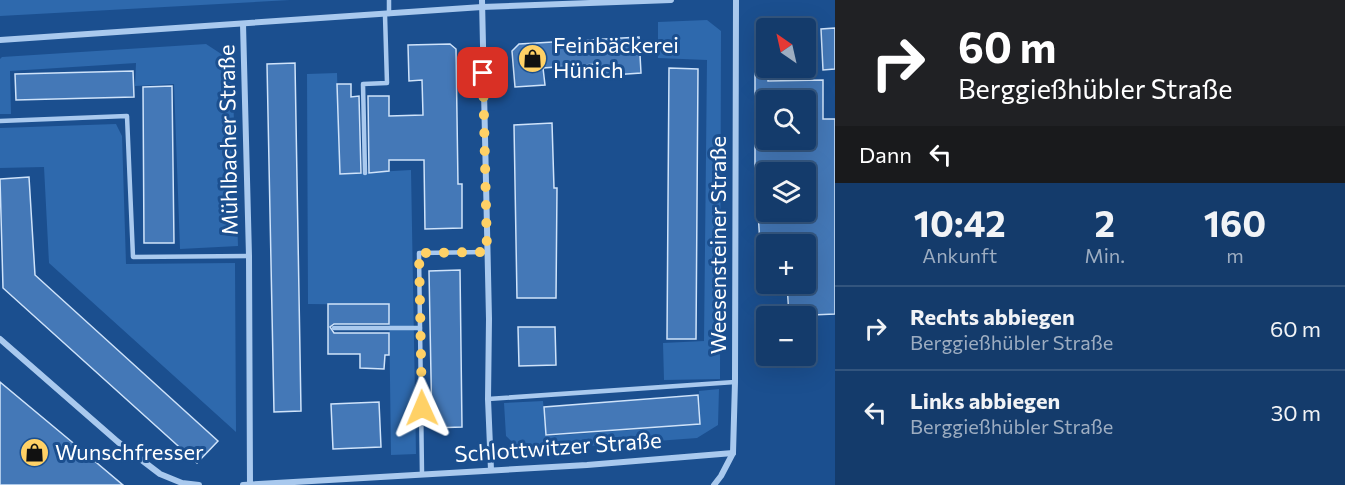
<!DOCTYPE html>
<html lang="de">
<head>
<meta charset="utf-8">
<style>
	body { margin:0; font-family:Commissioner,sans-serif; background:#214673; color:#f1f3f6; height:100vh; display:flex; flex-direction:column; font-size:22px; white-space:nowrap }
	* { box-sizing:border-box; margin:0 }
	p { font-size:20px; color:#9dadc1 }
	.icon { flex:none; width:33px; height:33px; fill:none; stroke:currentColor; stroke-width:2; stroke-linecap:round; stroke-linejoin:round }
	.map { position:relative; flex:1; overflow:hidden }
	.sheet { display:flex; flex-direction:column; background:#143b6b; width:510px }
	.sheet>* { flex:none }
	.top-card { background:#202124; color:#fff; overflow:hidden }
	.needle { width:39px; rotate:326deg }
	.controls { position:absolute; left:756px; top:18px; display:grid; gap:12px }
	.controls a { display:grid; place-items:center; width:60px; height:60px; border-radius:6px; background:#143b6b; box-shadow:0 6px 24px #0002,0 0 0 2px #33557e; font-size:30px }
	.pin { position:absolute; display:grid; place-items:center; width:51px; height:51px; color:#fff; margin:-26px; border-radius:12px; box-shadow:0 3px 9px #0006 }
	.me { position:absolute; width:66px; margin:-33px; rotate:359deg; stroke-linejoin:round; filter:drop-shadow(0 0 4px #0008) }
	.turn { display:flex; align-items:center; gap:21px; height:126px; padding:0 24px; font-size:27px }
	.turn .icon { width:78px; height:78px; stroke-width:2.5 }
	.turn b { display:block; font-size:42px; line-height:51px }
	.then { display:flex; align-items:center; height:57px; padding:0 24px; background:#0003; gap:12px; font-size:22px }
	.eta { display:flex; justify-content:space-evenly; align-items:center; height:102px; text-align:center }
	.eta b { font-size:36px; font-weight:700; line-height:42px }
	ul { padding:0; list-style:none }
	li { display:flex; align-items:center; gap:18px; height:84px; padding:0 24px; border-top:2px solid #33557e }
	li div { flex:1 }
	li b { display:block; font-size:22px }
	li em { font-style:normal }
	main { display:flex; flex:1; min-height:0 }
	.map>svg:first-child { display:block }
	.green { fill:#2e69ad }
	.building { fill:#4478b7; stroke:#cfe3fa; stroke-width:1.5 }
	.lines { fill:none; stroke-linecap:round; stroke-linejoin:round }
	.service { stroke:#a9c9ee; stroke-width:4.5 }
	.minor { stroke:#a9c9ee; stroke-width:6 }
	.route { stroke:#ffd166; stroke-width:10; stroke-dasharray:0 18 }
	.labels { text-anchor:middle; stroke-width:6; stroke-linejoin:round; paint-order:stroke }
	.poi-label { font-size:22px; fill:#fff; stroke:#1b4f8f; text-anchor:start }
	.street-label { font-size:22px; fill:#fff; stroke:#1b4f8f }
</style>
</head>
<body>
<main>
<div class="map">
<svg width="835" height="485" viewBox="0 0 835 485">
	<rect width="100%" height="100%" fill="#1b4f8f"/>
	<g class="green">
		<polygon points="0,0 290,0 0,16"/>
		<polygon points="707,20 721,31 720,379 664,380 663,343 704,341 707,60 658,58 658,22"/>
		<polygon points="206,44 232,61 238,246 180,249 174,84 135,86 136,63 10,71 11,114 0,114 0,59 2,57"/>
		<polygon points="337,73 340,174 411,170 416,454 391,455 389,305 308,304 307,74"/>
		<polygon points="116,124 122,136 126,264 235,263 236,432 49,263 44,167 0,168 0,128"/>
		<polygon points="719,389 718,425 697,438 522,451 506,436 504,403 543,401 546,436 700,425 699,391"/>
	</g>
	<g class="building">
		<polygon points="835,28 835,69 823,70 821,29"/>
		<polygon points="639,37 641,73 598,76 597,64 543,68 545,85 515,87 512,51 519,44"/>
		<polygon points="450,44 456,49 458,184 462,184 462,228 425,229 424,160 389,160 389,171 369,173 368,96 389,96 389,116 423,115 422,80 409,81 408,45"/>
		<polygon points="295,63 301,411 274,412 267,64"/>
		<polygon points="669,68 698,69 696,339 667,339"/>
		<polygon points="755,68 768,68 768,81 823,80 823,119 835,119 835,314 789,316 787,284 806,284 806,244 760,244 758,212 806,212 806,172 757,172 755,171 755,140 806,140 806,100 755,100"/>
		<polygon points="133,71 134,97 16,100 15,74"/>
		<polygon points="337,84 351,84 351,97 359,96 361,173 340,174"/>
		<polygon points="172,86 174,243 144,243 143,87"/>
		<polygon points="552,123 554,188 557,188 556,298 517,298 514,125"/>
		<polygon points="29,177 35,275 218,441 197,463 3,288 0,179"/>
		<polygon points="460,270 462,427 432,428 429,271"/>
		<polygon points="328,304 389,304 389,324 334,324 330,327 334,333 389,333 389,355 385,355 384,369 360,368 360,354 328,354"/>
		<polygon points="518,327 555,327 556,365 519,366"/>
		<polygon points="0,382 72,442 123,485 0,485"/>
		<polygon points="698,395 700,424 546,435 544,407"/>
		<polygon points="379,402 381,447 333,449 331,404"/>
	</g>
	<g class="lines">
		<g class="service">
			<polyline points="389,0 389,14"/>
			<polyline points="0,121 127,116 133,257 249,256"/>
			<polyline points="365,173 363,84 387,83 385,15"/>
			<polyline points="334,328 420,328"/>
			<polyline points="488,399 735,382"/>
			<polyline points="422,474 419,253 487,252"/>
		</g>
		<g class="minor">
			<polyline points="482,0 489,319 488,399 491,470"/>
			<polyline points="243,24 249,256 250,485"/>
			<polyline points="0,40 482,7 671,0"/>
			<polyline points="0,339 118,442 160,474 182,483 199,485"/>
			<polyline points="243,485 587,465 733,453"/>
			<polyline points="714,485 721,476 733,453 735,382 736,0"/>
		</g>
	</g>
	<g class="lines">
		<polyline class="route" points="422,408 419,253 487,252 483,73"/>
	</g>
	<defs>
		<symbol id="shop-disc" viewBox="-11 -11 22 22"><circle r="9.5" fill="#ffd166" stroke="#1b4f8f"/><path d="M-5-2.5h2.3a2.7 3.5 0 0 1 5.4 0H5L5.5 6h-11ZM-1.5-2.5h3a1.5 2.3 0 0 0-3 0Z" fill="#111"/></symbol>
	</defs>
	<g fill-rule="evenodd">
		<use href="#shop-disc" x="516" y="42" width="33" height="33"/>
		<use href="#shop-disc" x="18" y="436" width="33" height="33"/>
	</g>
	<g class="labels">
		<g class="poi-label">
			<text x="553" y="53">Feinbäckerei<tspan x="553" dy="25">Hünich</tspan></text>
			<text x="55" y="460">Wunschfresser</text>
		</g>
		<g class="street-label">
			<text transform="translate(228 140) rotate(-91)" y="8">Mühlbacher Straße</text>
			<text transform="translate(718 245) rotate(-90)" y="8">Weesensteiner Straße</text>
			<text transform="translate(558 447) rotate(-4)" y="8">Schlottwitzer Straße</text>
		</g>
	</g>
</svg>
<div class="controls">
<a><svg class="needle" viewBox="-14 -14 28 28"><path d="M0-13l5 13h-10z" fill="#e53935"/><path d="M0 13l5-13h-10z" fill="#9dadc1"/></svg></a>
<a><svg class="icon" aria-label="search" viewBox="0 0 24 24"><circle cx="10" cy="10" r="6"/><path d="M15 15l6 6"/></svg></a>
<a><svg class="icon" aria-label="layers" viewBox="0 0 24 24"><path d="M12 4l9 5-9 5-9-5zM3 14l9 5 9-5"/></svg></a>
<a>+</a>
<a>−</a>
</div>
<div class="pin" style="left:483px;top:73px;background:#d93025"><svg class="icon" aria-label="arrive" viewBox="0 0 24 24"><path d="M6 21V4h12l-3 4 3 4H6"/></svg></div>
<svg class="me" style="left:422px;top:408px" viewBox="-20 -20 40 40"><path d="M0-17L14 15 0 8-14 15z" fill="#ffd166" stroke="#fff" stroke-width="4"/></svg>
</div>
<section class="sheet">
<div class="top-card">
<div class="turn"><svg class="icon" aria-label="right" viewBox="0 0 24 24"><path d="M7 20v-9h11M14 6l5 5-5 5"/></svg><div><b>60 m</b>Berggießhübler Straße</div></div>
<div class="then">Dann<svg class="icon" aria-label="left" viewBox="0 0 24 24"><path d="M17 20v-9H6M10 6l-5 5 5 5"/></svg></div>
</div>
<div class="eta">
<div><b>10:42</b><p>Ankunft</p></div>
<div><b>2</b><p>Min.</p></div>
<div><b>160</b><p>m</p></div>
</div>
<ul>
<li><svg class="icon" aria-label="right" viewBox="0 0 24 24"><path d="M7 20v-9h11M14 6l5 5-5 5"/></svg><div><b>Rechts abbiegen</b><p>Berggießhübler Straße</p></div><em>60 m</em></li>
<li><svg class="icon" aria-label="left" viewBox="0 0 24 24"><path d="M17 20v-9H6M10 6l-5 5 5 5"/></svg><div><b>Links abbiegen</b><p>Berggießhübler Straße</p></div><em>30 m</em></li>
</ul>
</section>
</main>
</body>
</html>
